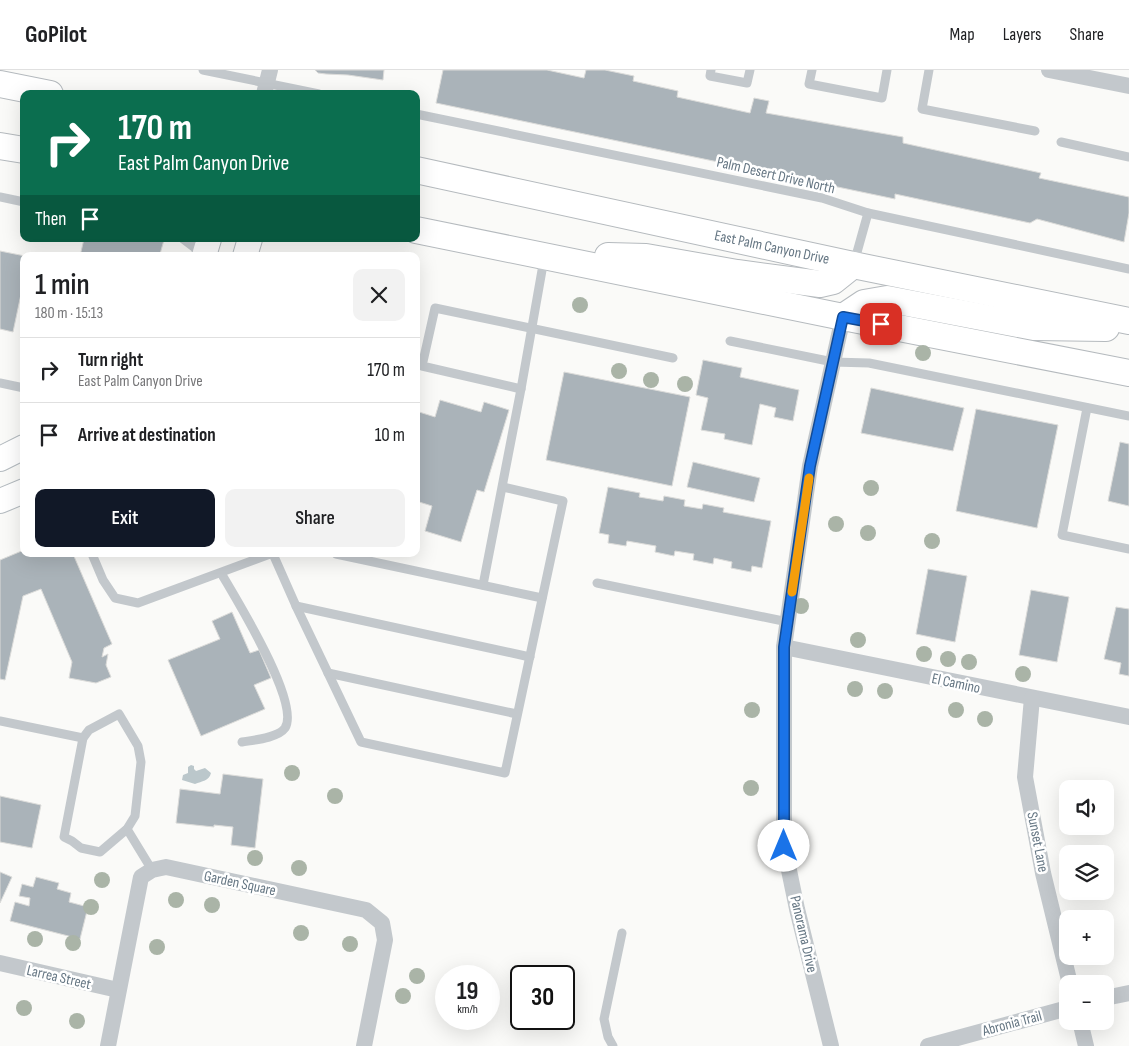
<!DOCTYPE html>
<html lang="en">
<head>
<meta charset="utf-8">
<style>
	body { margin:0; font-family:"Sofia Sans Condensed",sans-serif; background:#f2f2f2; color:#202124; height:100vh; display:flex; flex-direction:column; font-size:19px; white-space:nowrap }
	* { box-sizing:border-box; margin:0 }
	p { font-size:16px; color:#757577 }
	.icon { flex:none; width:28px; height:28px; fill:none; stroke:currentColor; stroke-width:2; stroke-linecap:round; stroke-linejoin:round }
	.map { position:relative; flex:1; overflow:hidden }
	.details { position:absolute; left:20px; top:182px; width:400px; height:305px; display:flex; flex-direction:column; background:#fff; border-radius:10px; box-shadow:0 5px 20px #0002 }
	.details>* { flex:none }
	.guide { position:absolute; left:20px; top:20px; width:400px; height:152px; border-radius:10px; box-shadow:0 5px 20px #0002; background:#0b6e4f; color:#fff; overflow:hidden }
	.fabs { position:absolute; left:1059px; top:710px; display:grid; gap:10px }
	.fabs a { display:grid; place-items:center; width:55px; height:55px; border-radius:10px; background:#fff; box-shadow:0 5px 20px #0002; font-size:25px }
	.speed { position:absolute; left:435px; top:895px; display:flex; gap:10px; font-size:25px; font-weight:700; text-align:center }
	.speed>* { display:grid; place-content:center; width:65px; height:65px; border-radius:50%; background:#fff; box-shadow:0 5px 20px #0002; line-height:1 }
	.speed small { font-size:12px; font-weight:400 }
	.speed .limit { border:2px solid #111; border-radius:8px; background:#fff; color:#111 }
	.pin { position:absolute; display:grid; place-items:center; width:42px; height:42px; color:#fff; margin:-21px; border-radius:10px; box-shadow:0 2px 8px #0006 }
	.me { position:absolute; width:55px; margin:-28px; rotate:0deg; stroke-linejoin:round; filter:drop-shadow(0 0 4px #0008) }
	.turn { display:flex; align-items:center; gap:18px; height:105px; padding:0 15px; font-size:22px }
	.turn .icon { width:65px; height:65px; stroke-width:2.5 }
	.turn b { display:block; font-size:35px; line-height:42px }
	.then { display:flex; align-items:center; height:48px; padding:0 15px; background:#0003; gap:10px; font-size:19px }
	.round { display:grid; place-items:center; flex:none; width:52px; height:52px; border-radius:10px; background:#f2f2f2 }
	.overview { display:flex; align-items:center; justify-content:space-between; height:85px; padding:0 15px }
	h1 { font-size:30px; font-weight:600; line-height:38px }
	.button { display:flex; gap:10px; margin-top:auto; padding:10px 15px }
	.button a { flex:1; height:58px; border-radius:10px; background:#111827; color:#fff; font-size:20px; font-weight:600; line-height:58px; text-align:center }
	.button a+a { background:#f2f2f2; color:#202124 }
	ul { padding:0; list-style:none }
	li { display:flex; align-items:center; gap:15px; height:65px; padding:0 15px; border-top:1px solid #e0e0e0 }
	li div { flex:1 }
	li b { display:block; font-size:19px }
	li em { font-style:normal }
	header { display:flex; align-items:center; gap:30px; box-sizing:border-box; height:70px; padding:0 25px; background:#fff; border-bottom:1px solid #e0e0e0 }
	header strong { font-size:24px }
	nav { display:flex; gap:28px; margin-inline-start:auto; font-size:18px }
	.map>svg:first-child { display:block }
	.water { fill:#bbc7cb }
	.building { fill:#aab3b9; stroke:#dcdcda }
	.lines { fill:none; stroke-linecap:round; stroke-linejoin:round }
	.secondary-casing { stroke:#b3babf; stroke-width:26 }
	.primary-casing { stroke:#b5babe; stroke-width:28 }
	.lane { stroke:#c3c8cc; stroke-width:9 }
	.street { stroke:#c3c8cc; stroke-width:16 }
	.secondary { stroke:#fff; stroke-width:24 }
	.primary { stroke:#fff; stroke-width:26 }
	.tree { fill:#aab4a7 }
	.route-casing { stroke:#114b97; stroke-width:12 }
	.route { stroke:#1a73e8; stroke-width:9 }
	.slow { stroke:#f59e0b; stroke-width:9 }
	.labels { text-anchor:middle; stroke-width:5; stroke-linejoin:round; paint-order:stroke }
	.street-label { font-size:15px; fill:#657683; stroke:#fff }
</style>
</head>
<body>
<header>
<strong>GoPilot</strong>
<nav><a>Map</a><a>Layers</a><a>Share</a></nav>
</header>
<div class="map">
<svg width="1129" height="976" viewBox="0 0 1129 976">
	<rect width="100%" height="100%" fill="#fafaf8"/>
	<path class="water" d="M191,695L194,696V699L196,701L205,698L211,703C209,711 202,711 195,714L182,710L183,705L188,703V697Z"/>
	<g class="building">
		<polygon points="315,0 384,0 383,10 348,5 326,4 318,3"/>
		<polygon points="443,0 547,0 584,8 586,0 605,0 634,6 633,11 678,21 677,27 750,43 754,28 769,31 766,43 903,67 903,73 1041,103 1039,108 1129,127 1129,143 1124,172 1037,149 1030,153 895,124 895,129 436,33"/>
		<polygon points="84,169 157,169 164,170 160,184 166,185 80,186"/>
		<polygon points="0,181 25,186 24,186 24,210 13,262 0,259"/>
		<polygon points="703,290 742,298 740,307 799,320 793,351 774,347 776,338 760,334 752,375 724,369 725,364 701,360 708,328 696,325"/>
		<polygon points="564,302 690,327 672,416 546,390"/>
		<polygon points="871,318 964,338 953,381 861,363"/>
		<polygon points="440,330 481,342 484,332 509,340 484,422 477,420 461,472 425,461 432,436 416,431 416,341 435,347"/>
		<polygon points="976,339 1058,355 1037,458 956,441"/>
		<polygon points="1120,372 1129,374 1129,436 1108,431"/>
		<polygon points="693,392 760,408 754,432 687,417"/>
		<polygon points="608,417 640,423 639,427 663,431 664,426 685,430 684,436 702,439 703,434 724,438 723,442 771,451 762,498 752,496 751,502 731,498 732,492 714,488 713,494 693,490 694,484 675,481 674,486 655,482 656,476 627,471 626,476 608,473 609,465 599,463"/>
		<polygon points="24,480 24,484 73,484 112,574 104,578 102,587 108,584 106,595 111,607 96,613 69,608 72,592 41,519 23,526 5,610 0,609 0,490"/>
		<polygon points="928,499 967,506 955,572 916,564"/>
		<polygon points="1031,520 1069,527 1057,592 1019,585"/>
		<polygon points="1116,537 1129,539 1129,606 1119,604 1121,593 1104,589"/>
		<polygon points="232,542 250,583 259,580 271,608 254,615 265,639 201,666 168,590 220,569 212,551"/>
		<polygon points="223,704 263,709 255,778 231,775 233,757 214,755 214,757 176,753 180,719 220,724"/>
		<polygon points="0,726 41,735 32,778 0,772"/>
		<polygon points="0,802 12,807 0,833"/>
		<polygon points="36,807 59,813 57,819 71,823 69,832 88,837 80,869 10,851 15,832 29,836 30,828 19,826 22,814 33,817"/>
	</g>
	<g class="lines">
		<defs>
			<g id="secondary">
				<polyline points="204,186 209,169"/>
				<polyline points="245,186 250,169"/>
				<polyline points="0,389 24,377"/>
				<polyline points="0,431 24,421"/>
			</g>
			<g id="primary">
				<polyline points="0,14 50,24"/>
				<polyline points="0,76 24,80"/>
				<polyline points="416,100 853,195 1129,251"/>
				<polyline points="416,160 843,247 1129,303"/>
				<polyline points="608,186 646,187 737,203 820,214 833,211 853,195"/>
				<polyline points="843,247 864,233 887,229 1034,257 1106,258"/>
			</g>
		</defs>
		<use href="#secondary" class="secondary-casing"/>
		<use href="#primary" class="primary-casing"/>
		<g class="lane">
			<polyline points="203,0 319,24"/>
			<polyline points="711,0 710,6 747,13 750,0"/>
			<polyline points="812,0 809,14 882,28 887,0"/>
			<polyline points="929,0 922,39 1035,61"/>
			<polyline points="416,44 822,128 868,143 1129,199"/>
			<polyline points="1061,72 1129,87"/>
			<polyline points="0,127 24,132"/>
			<polyline points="183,169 203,184"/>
			<polyline points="854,193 868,143"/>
			<polyline points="730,271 833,292 869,293 1129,346"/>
			<polyline points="0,313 24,318"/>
			<polyline points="521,319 422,296 435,238 673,288"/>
			<polyline points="1087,338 1062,465 1129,479"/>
			<polyline points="92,484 103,510 115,528 138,533 270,484"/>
			<polyline points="273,484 296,536 361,672 505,703 563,431 503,417"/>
			<polyline points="336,484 542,528"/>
			<path d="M221,503C236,529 301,633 285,658C278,668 254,670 242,672"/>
			<polyline points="597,513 788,552"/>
			<polyline points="483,515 521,319 544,189"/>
			<polyline points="296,536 530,587"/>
			<polyline points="328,603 517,644"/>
			<polygon points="119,644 138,676 141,692 135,746 127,759 100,782 81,778 72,771 64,767 83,668 89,660"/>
			<polyline points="0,651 83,668"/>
			<polyline points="127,759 152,800"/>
			<polyline points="613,976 608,967 604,949 622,863"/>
		</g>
		<g class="street">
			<polyline points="1049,0 1129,16"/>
			<polyline points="264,24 270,0"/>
			<polyline points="784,577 1129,647"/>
			<polyline points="1032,628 1025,707 1043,803 1070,914"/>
			<polyline points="0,893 118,920"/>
			<polyline points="1105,928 1129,923"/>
			<polyline points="1080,951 1086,976"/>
			<polyline points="108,976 141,807 152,800 166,797 366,840 382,853 385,870 364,976"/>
			<polyline points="831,976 797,839 784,776 784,577 810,396 843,247"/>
			<polyline points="928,976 1068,938"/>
		</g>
		<use href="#secondary" class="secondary"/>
		<use href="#primary" class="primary"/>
	</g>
	<g class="tree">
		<circle cx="580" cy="235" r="8"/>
		<circle cx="923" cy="283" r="8"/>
		<circle cx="619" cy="301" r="8"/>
		<circle cx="651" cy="310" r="8"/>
		<circle cx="685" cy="314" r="8"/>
		<circle cx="871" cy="418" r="8"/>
		<circle cx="836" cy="454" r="8"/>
		<circle cx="868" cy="463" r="8"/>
		<circle cx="932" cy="471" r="8"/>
		<circle cx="801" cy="536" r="8"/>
		<circle cx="858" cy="570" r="8"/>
		<circle cx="924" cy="584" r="8"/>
		<circle cx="948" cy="589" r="8"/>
		<circle cx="969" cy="592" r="8"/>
		<circle cx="1023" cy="604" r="8"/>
		<circle cx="855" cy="619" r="8"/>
		<circle cx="885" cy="621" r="8"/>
		<circle cx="752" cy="640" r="8"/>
		<circle cx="956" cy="640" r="8"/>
		<circle cx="985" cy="649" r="8"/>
		<circle cx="292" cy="703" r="8"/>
		<circle cx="751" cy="718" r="8"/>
		<circle cx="335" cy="726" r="8"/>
		<circle cx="255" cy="788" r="8"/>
		<circle cx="299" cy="798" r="8"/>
		<circle cx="102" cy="810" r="8"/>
		<circle cx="176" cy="830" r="8"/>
		<circle cx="212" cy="835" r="8"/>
		<circle cx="91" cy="837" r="8"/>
		<circle cx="301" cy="863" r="8"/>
		<circle cx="35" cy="869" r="8"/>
		<circle cx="73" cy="873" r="8"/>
		<circle cx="350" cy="874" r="8"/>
		<circle cx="157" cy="877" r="8"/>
		<circle cx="417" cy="906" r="8"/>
		<circle cx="403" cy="926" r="8"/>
		<circle cx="24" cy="938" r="8"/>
		<circle cx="77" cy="951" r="8"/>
	</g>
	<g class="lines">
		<defs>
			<polyline id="route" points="784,776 784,577 810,396 843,247 881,254"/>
		</defs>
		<use href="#route" class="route-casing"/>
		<use href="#route" class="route"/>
		<polyline class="slow" points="792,522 809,408"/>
	</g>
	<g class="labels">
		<g class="street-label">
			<text transform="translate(776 105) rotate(13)" y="5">Palm Desert Drive North</text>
			<text transform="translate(772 177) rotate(12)" y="5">East Palm Canyon Drive</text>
			<text transform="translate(956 613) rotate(12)" y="5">El Camino</text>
			<text transform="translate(1038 772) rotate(79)" y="5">Sunset Lane</text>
			<text transform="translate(240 813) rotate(12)" y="5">Garden Square</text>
			<text transform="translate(804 864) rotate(77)" y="5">Panorama Drive</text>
			<text transform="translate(59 907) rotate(13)" y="5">Larrea Street</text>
			<text transform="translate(1012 953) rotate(-15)" y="5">Abronia Trail</text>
		</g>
	</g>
</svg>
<div class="fabs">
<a><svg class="icon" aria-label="sound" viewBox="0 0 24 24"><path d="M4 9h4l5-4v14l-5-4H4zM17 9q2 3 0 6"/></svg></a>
<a><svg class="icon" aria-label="layers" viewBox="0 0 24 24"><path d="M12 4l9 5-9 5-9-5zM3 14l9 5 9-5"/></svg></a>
<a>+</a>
<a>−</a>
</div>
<div class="speed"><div>19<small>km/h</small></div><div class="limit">30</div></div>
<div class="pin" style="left:881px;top:254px;background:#d93025"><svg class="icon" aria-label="arrive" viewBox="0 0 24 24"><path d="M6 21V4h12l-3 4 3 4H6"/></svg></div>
<svg class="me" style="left:784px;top:776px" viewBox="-20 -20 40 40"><circle r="19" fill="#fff"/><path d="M0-13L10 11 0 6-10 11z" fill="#1a73e8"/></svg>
<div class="guide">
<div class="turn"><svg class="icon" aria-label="right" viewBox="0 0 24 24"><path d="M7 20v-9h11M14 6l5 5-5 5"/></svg><div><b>170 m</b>East Palm Canyon Drive</div></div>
<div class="then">Then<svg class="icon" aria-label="arrive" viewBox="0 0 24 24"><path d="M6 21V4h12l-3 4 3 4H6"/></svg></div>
</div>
<section class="details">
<div class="overview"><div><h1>1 min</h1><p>180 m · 15:13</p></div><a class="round"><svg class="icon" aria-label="close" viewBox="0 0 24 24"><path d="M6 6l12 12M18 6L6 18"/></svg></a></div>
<ul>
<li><svg class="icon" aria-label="right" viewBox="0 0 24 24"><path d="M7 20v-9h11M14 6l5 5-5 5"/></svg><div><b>Turn right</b><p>East Palm Canyon Drive</p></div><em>170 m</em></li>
<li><svg class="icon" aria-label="arrive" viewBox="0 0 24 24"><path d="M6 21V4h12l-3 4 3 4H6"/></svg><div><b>Arrive at destination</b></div><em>10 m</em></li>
</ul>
<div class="button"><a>Exit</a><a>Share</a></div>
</section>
</div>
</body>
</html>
